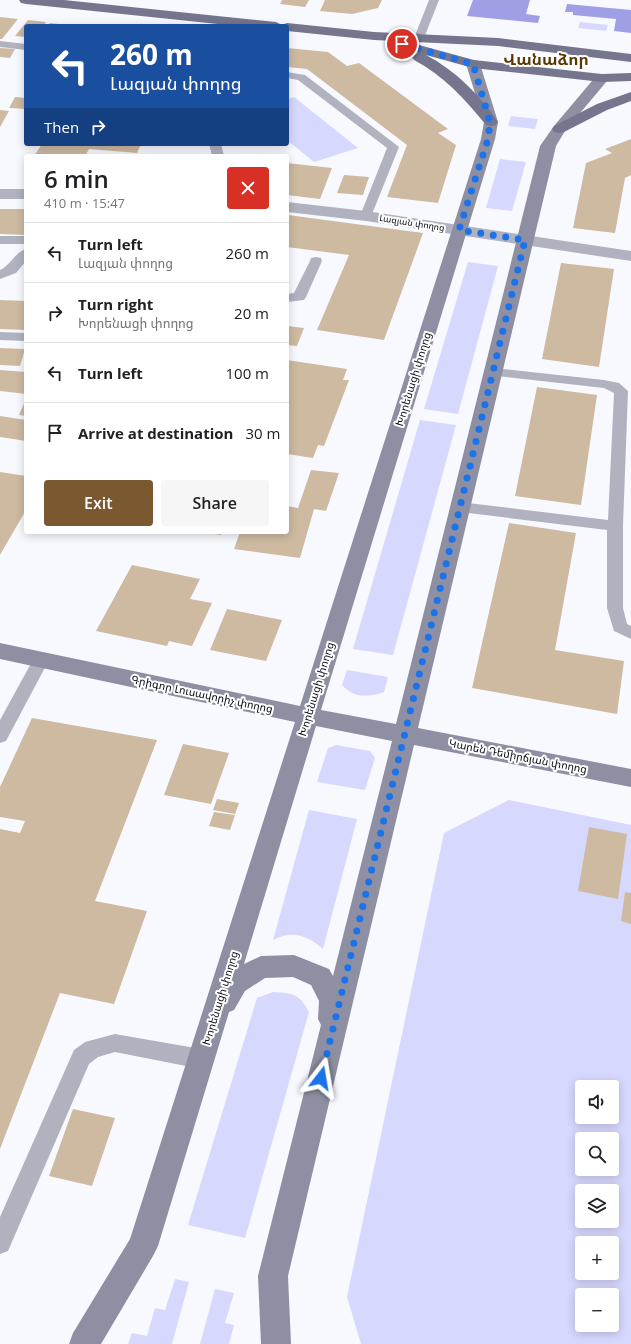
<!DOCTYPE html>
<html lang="en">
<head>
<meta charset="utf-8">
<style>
	body { margin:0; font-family:"Open Sans","Noto Sans Armenian",sans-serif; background:#f6f6f6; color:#202124; height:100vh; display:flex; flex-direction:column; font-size:15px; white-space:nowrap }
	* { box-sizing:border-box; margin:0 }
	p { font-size:13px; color:#757577 }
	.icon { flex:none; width:22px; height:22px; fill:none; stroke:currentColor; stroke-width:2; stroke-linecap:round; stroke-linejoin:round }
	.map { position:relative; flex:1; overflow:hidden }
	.sheet { position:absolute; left:24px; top:154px; width:265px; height:380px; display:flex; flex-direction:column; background:#fff; border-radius:4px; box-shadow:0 2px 10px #0003 }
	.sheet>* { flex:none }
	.guide { position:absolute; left:24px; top:24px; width:265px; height:122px; border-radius:4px; box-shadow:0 2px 10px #0003; background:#1a4fa0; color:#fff; overflow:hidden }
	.tools { position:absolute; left:575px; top:1080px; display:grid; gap:8px }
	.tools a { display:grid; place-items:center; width:44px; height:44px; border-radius:4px; background:#fff; box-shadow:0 2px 10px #0003; font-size:20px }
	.pin { position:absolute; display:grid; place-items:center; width:34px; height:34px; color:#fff; margin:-17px; border:2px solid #fff; border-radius:50%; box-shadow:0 1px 4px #0007 }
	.me { position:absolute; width:44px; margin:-22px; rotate:14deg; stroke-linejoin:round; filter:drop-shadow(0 0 3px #0008) }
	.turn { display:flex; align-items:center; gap:14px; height:84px; padding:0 20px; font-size:18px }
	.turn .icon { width:52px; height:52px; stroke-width:2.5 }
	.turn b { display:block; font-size:28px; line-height:34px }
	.then { display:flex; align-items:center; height:38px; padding:0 20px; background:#0003; gap:8px; font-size:15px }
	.round { display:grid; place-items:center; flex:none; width:42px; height:42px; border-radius:4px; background:#f6f6f6 }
	.head { display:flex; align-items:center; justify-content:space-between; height:68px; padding:0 20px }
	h1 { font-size:24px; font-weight:600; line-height:30px }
	.primary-button { display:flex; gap:8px; margin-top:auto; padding:8px 20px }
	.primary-button a { flex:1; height:46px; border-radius:4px; background:#7a5930; color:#fff; font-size:16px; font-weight:600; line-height:46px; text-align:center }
	.primary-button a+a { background:#f6f6f6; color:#202124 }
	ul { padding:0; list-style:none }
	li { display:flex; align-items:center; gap:12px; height:60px; padding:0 20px; border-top:1px solid #e0e0e0 }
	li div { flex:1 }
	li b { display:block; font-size:15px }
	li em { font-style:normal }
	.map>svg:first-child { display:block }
	.green { fill:#d7d8fd; fill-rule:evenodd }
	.water { fill:#a09fe6 }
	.building { fill:#ceb9a1 }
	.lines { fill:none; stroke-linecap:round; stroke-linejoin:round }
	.lane { fill:#b1b2bf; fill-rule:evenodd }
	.street { fill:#b1b2bf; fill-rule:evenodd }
	.secondary { fill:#8e8fa2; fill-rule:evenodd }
	.primary { fill:#75768d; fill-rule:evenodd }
	.route { stroke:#1a73e8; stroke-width:7; stroke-dasharray:0 12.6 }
	.labels { text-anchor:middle; stroke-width:4; stroke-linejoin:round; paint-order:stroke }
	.far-street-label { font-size:9px; fill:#0e0e18; stroke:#fff }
	.street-label { font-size:11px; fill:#0e0e18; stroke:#fff }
	.far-town-label { font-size:16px; font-weight:bold; fill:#593700; stroke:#fff }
</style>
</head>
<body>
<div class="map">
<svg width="631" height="1344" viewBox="0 0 631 1344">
	<rect width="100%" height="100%" fill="#f8f9ff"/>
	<g class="green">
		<polygon points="580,22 608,25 606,31 578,28"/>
		<polygon points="294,97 358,148 314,162 287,140 287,99"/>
		<polygon points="511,116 538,119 535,129 508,126"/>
		<polygon points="500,159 526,162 512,211 486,208"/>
		<polygon points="468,262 498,266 458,414 424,409"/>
		<polygon points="420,420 456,425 393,655 353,649"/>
		<path d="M347,670L388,677L384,692C367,698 354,698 342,685Z"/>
		<polygon points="336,745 370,751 375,758 365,790 317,782 328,748"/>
		<path d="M509,800L631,825V1344H361L347,1297L444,833ZM582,1087H612V1117H582ZM582,1139H612V1169H582ZM582,1191H612V1221H582ZM582,1243H612V1273H582ZM582,1295H612V1325H582Z"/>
		<path d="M309,810L357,819L323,949C307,935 292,930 273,940Z"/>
		<path d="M273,992C294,993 299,994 309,1012L245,1238L188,1225L257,998Z"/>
		<polygon points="175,1279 189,1282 172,1344 128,1344 132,1333 147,1336 155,1308 165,1310"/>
		<polygon points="215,1289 234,1293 225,1323 234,1325 229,1344 200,1344"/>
	</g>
	<g class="water">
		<polygon points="473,0 530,0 526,14 540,16 538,23 467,16"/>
		<polygon points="567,4 631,10 631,33 614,31 616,19 573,15 573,12 565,12"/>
	</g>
	<g class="building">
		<polygon points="282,0 309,0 305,7 280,4"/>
		<polygon points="325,0 382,0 378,8 352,14 320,11"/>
		<polygon points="0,17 18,19 2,39 0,39"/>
		<polygon points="28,20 46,22 44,26 26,26 26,37 15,36"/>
		<polygon points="50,23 67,25 67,26 48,26"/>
		<polygon points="0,48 15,49 10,58 0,57"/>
		<polygon points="287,48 328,52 347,66 359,63 448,129 438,133 456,145 438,203 387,197 407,145 307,69 287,67"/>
		<polygon points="15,97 26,98 26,109 9,108"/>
		<polygon points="0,110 9,111 0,127"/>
		<polygon points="631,139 631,175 625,178 615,233 573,228 586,163 612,153 605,149"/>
		<polygon points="42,144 141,144 137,153 89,149 85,156 34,156"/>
		<polygon points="287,163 332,168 320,199 287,195"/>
		<polygon points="344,175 369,177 363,195 337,193"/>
		<polygon points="0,209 26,209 26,235 0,234"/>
		<polygon points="288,215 423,233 384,340 317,330 349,255 287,247"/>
		<polygon points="561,263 614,269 599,367 542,359"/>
		<polygon points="0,300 26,301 26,330 0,329"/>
		<polygon points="287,326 304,328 297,346 287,345"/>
		<polygon points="0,348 25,349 20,366 0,365"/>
		<polygon points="287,360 347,369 343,380 349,380 324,446 318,445 313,458 287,454"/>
		<polygon points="0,370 26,372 26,394 0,391"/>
		<polygon points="537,387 597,395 581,505 515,496"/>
		<polygon points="26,399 26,416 19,415"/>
		<polygon points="0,416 26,420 26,441 0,437"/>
		<polygon points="311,470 339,473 326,511 314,509 300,558 234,549 240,532 287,532 287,506 298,508"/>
		<polygon points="0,472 26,476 26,510 0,555"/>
		<polygon points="509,523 576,533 555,650 624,661 617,714 472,688"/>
		<polygon points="203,532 222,532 221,535"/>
		<polygon points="132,565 200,579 190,599 212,603 192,646 169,641 167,646 96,631"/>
		<polygon points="227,609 282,620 266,661 210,650"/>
		<polygon points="32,718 157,740 95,901 147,911 114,1004 60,993 0,1149 0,829 20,833 25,821 0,817 0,787"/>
		<polygon points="183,744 229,753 211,804 164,795"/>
		<polygon points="217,799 239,803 235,814 213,810"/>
		<polygon points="214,812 235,815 230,830 209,826"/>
		<polygon points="589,827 627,834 618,899 578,891"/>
		<polygon points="625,892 631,893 631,924 621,921"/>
		<polygon points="73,1109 115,1118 92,1186 49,1176"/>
	</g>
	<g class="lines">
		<g class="lane">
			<polygon points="429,0 439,0 424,38 419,41 415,40 414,38"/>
			<polygon points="0,41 26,44 26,50 0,47"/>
			<polygon points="287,72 305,75 399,147 370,219 362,219 360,216 387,148 298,80 287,78"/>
			<polygon points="209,144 221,144 224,156 212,156"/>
			<rect x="0" y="236" width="26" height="8"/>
			<path d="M26,249V261L16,273L0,279V270C10,266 15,252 26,249Z"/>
			<polygon points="316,257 321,258 322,261 306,297 304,300 287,302 287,294 294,293 310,261 311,258"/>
			<polygon points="0,332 26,333 26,341 0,340"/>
			<polygon points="493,368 604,380 619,383 628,391 623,526 623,608 627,624 631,626 631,639 614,631 607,608 607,530 460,512 455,511 452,507 455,503 460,502 608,520 614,393 604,388 488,375 486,372 488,369"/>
			<polygon points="41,654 47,656 49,660 6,741 0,743 0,720 35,656"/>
			<polygon points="115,1034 201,1049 208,1052 211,1059 208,1066 201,1069 115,1052 98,1057 89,1064 8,1251 0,1254 0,1217 74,1050 85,1042"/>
		</g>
		<g class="street">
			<rect x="0" y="189" width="26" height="10"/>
			<polygon points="287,202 366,211 631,251 631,261 366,221 287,212"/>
		</g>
		<path class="secondary" d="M473,60L478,61L480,64L498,122L495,139L321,710L396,724L540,146L554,126L597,75L602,74L607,75L609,78L607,81L565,131L556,146L418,728L631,769V787L414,745L288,1276L291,1344H261L258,1276L321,1025L318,1019L319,1001L311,985L293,977L265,978L245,991L234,1010L229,1012L158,1246L153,1256L101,1344H69L73,1333L130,1239L295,722L0,659V643L300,706L481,139L484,122L466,64L468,61ZM316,726L392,741L333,976L329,969L294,955L261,956L244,964Z"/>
		<g class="primary">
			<polygon points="19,0 64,0 276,22 282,25 287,23 374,32 498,38 631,54 631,62 498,46 374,40 287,31 287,26 237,26 26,4 21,3"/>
			<path d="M408,42L474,60L602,74L631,73V81L602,82L473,68L426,55C456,71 480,95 498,122L496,125L491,126L486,125C465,99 444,76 414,60L412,57L414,54L418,53L403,49L401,46L403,43Z"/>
			<polygon points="631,92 631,101 607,110 564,132 559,133 554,132 552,129 554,126 597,104"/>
		</g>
	</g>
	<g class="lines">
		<polyline class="route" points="321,1078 525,240 459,230 488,139 490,122 473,64 402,44"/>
	</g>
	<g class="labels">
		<g class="far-street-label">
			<text transform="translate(412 223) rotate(9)" y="3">Լազյան փողոց</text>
		</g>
		<g class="street-label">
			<text transform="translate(413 379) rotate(-73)" y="4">Խորենացի փողոց</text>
			<text transform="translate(316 689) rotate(-73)" y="4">Խորենացի փողոց</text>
			<text transform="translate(202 694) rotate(12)" y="4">Գրիգոր Լուսավորիչ փողոց</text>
			<text transform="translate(518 756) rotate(11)" y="4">Կարեն Դեմիրճյան փողոց</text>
			<text transform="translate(220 998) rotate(-73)" y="4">Խորենացի փողոց</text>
		</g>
		<g class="far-town-label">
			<text x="546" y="65">Վանաձոր</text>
		</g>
	</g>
</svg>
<div class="tools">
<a><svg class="icon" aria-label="sound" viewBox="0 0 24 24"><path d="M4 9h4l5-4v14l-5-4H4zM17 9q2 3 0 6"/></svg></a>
<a><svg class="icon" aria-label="search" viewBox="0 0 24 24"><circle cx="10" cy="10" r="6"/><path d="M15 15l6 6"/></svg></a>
<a><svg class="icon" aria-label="layers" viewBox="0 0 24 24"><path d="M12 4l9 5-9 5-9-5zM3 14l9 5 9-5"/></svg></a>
<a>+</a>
<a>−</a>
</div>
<div class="pin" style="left:402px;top:44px;background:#d93025"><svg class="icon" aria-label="arrive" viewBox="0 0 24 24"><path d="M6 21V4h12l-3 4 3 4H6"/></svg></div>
<svg class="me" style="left:321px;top:1078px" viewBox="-20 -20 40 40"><path d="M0-17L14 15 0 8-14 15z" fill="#1a73e8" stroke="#fff" stroke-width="4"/></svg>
<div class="guide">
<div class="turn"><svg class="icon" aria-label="left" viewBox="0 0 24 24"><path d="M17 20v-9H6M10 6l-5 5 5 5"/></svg><div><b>260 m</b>Լազյան փողոց</div></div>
<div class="then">Then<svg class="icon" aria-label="right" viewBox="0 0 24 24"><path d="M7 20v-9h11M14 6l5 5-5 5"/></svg></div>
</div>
<section class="sheet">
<div class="head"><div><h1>6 min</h1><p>410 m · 15:47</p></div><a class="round" style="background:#d93025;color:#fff"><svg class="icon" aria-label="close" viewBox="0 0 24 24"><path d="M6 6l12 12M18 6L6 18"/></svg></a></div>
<ul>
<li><svg class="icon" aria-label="left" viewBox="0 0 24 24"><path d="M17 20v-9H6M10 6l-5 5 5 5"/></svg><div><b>Turn left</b><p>Լազյան փողոց</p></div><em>260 m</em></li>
<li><svg class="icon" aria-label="right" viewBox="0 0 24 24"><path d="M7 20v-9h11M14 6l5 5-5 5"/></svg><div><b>Turn right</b><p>Խորենացի փողոց</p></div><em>20 m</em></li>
<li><svg class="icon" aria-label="left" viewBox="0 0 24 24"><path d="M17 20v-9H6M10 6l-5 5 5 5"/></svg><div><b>Turn left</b></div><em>100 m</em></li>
<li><svg class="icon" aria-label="arrive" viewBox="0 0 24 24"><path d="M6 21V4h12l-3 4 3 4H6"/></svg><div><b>Arrive at destination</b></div><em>30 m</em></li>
</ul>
<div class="primary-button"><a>Exit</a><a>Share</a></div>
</section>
</div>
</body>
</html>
